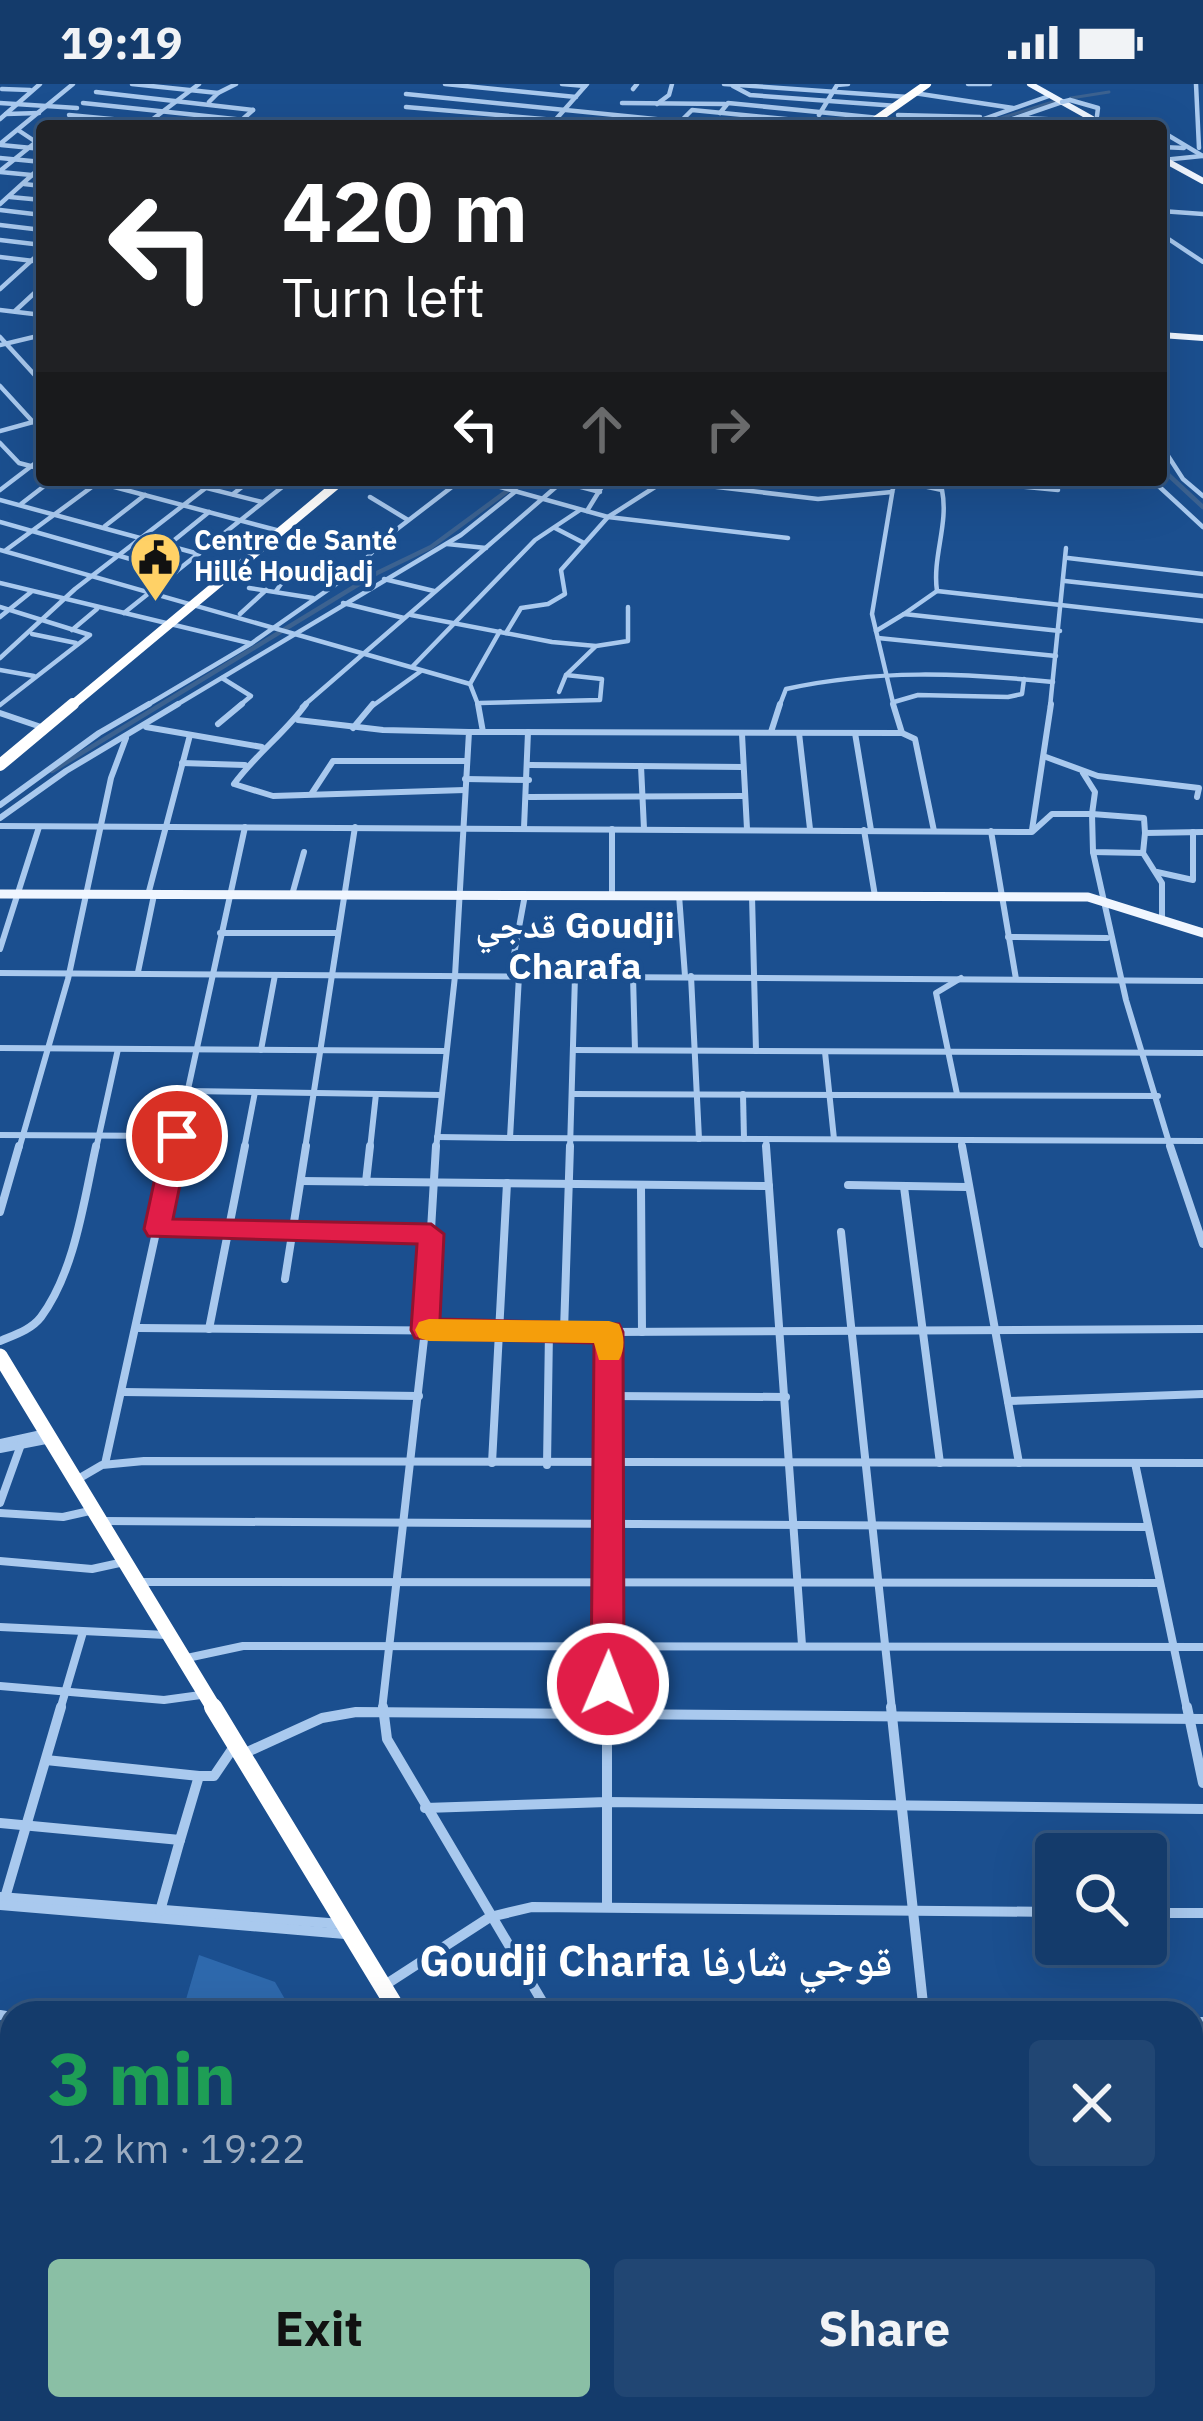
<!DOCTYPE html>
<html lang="en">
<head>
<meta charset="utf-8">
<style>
	body { margin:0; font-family:"IBM Plex Sans","Noto Naskh Arabic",sans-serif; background:#214673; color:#f1f3f6; height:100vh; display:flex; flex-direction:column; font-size:45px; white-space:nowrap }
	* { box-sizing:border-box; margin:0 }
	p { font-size:39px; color:#9dadc1 }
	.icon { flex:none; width:66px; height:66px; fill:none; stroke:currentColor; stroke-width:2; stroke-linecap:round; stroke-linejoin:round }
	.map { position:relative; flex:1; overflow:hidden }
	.sheet { position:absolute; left:0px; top:1917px; width:1203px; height:420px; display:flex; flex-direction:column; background:#143b6b; border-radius:36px 36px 0 0; box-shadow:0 12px 48px #0002,0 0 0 3px #33557e }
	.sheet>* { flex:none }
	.banner { position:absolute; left:36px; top:36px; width:1131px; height:366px; border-radius:12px; box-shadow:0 12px 48px #0002,0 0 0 3px #33557e; background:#202124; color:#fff; overflow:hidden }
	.tools { position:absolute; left:1035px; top:1749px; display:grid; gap:24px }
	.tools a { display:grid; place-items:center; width:132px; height:132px; border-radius:12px; background:#143b6b; box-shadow:0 12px 48px #0002,0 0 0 3px #33557e; font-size:60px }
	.pin { position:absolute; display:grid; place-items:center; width:102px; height:102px; color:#fff; margin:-51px; border:6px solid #fff; border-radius:50%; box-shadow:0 3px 12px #0007 }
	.me { position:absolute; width:132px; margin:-66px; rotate:1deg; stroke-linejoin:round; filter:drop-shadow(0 0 9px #0008) }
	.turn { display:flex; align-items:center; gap:42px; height:252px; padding:0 48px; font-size:54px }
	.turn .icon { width:156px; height:156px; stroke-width:2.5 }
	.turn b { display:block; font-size:84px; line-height:102px }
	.lanes { display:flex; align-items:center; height:114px; padding:0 48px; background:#0003; justify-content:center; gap:60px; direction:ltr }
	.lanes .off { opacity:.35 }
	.round { display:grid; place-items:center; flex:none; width:126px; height:126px; border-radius:12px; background:#214673 }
	.summary { display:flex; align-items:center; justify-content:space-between; height:204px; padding:0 48px }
	h1 { font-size:72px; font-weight:700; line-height:90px; color:#1e9e55 }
	.button { display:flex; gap:24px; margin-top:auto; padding:24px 48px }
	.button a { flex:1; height:138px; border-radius:12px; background:#8abfa5; color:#111; font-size:48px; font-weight:700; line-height:138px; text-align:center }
	.button a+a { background:#214673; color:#f1f3f6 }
	.status { display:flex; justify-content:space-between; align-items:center; height:84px; padding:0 60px; background:#143b6b; direction:ltr }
	.status svg { height:33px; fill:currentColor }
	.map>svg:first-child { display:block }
	.green { fill:#2e69ad }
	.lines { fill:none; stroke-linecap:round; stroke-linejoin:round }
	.canal-far1 { stroke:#3c6290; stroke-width:3 }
	.canal { stroke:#3c6290; stroke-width:4.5 }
	.river { stroke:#3c6290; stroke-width:6 }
	.minor-far3 { stroke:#a9c9ee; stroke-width:4.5 }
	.minor-far2 { stroke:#a9c9ee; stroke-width:6 }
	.minor-far1 { stroke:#a9c9ee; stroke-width:8 }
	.minor { stroke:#a9c9ee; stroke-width:10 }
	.major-far1 { stroke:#f0f6ff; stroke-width:6 }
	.major { stroke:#f0f6ff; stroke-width:9 }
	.highway-far4 { stroke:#fff; stroke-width:8 }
	.highway-far3 { stroke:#fff; stroke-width:9 }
	.highway-far2 { stroke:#fff; stroke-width:12 }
	.highway-far1 { stroke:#fff; stroke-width:15 }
	.highway { stroke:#fff; stroke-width:18 }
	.minor-bridge { stroke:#a9c9ee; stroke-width:4.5 }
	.route { fill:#e11d48; stroke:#92132f; stroke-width:3 }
	.slow { fill:#f59e0b }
	.labels { text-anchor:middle; stroke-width:9; stroke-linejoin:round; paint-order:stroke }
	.far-poi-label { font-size:27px; font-weight:bold; fill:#fff; stroke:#1b4f8f; text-anchor:start }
	.neighbourhood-label { font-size:36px; font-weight:bold; fill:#fff; stroke:#1b4f8f }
	.near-neighbourhood-label { font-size:42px; font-weight:bold; fill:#fff; stroke:#1b4f8f }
</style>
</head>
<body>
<div class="status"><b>19:19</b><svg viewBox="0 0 49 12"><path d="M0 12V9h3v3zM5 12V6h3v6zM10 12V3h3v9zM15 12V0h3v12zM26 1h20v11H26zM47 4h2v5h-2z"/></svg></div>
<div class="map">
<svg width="1203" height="2337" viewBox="0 0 1203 2337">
	<rect width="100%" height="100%" fill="#1b4f8f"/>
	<polygon class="green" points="199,1871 275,1898 293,1929 182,1929"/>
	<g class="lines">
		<g class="canal-far1">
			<polyline points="1071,14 1109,8"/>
			<polyline points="975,42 1056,17"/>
		</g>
		<g class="canal">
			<polyline points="1161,384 1203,423"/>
			<polyline points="52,687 377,489 431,463 522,396"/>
		</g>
		<polyline class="river" points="1086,37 1087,42"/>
		<g class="minor-far3">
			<polyline points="132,0 218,9 209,18"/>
			<polyline points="445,0 576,13"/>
			<polyline points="562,0 585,2"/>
			<polyline points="724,0 908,13"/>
			<polyline points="968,0 990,0"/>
			<polyline points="1196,0 1199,64"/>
			<polyline points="733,2 750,11 897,22"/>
			<polyline points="2,5 30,6"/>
			<polyline points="633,5 637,0"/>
			<polyline points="96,8 253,26"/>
			<polyline points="218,9 236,0"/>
			<polyline points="914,9 1013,24"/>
			<polyline points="406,10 725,42"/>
			<polyline points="1070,16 1098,24 1097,32"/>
			<polyline points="0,19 77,24"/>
			<polyline points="83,19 244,36"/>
			<polyline points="622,19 725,20"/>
			<polyline points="657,20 669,11 672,0"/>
			<polyline points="406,23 555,36"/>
			<polyline points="720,29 728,19 879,34"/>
			<polyline points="6,30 39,29"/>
			<polyline points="69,31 186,42"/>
			<polyline points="819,31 837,1 848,0"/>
			<polyline points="898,31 980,33"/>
			<polyline points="1023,34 1064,36 1071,42"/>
			<polyline points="0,35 40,0"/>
			<polyline points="912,35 939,42"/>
			<polyline points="149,38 199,0"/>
			<polyline points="875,38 893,42"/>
			<polyline points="1146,38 1152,42"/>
			<polyline points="677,41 692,26 859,42"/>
			<polyline points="235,42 253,26"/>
			<polyline points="370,42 490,42"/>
			<polyline points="550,42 587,0"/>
			<polyline points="964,42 1049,12"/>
			<polyline points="992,42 1062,18"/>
			<polyline points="1161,47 1203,72"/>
			<polyline points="0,60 73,0"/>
			<polyline points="1,61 42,65"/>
			<polyline points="1161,63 1184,64"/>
			<polyline points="0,74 42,78"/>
			<polyline points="1163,76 1202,72"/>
			<polyline points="0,87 36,58 18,46"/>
			<polyline points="0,88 42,92"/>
			<polyline points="24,100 42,102"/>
			<polyline points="10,113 42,116"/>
			<polyline points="0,120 42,82"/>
			<polyline points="0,126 42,131"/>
			<polyline points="1161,127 1203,130"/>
			<polyline points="0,141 42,146"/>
			<polyline points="1161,150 1203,178"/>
			<polyline points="0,156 42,161"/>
			<polyline points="0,173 42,178"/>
			<polyline points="0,205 42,167"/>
			<polyline points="0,226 42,231"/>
			<polyline points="15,227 42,202"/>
			<polyline points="0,253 42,299"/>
			<polyline points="0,261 42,251"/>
			<polyline points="0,302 33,338 42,341"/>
			<polyline points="0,347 33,338"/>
			<polyline points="0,359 19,379 42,385"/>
			<polyline points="1161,361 1183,395 1203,412"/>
			<polyline points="88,396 280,447"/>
			<polyline points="175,396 262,418"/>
			<polyline points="475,396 608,433 788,454"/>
			<polyline points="956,396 1058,406"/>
			<polyline points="1152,396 1203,443"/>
			<polyline points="666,397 818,415 892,408"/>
			<polyline points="562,398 600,408"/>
			<path d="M904,398L942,406C949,440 932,473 937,507"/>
			<polyline points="0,406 42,374"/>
			<polyline points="233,410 251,396"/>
			<polyline points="370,413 408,436"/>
			<polyline points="0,416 199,470"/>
			<polyline points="21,420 52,396"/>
			<polyline points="587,427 606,396"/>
			<polyline points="0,438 176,488"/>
			<polyline points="105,442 145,411"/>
			<polyline points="555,444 584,459"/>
			<polyline points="222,452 261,463"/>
			<polyline points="447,460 486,464"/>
			<polyline points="0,466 470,600"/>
			<polyline points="6,466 100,397"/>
			<polyline points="1068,474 1203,490"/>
			<polyline points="146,479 209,428"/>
			<polyline points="384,495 434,507"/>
			<polyline points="1065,497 1203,512"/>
			<polyline points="0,499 249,559"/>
			<polyline points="249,504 313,514"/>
			<polyline points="276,507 291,486"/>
			<polyline points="343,519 404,534"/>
			<polyline points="0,523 90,551 0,621"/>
			<polyline points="124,529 291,396"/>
			<polyline points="240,530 266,506"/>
			<polyline points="904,530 937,507 1203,537"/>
			<polyline points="411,531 552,558 596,562 628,557 628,523"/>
			<polyline points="0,533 31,508"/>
			<polyline points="72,546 97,525"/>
			<polyline points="876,547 904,530 1060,547"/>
			<polyline points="506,549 521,524 548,520 565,510 561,486 608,433 666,396"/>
			<polyline points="32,550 76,559"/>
			<polyline points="878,554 1056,572"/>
			<polyline points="0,574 75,505 216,396"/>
			<polyline points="412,583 535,456 580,426"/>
			<polyline points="0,586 34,592"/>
			<polyline points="222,594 251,612 238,623"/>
			<polyline points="559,608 566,591 595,563"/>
			<polyline points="894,618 918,611 1008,613 1022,610 1024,595"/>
			<polyline points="480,619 600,616 602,595 566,591"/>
			<polyline points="144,623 252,559 352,489 388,452 461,396"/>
			<polyline points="173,623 461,451 516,407"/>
			<polyline points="302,623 564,396"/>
			<polyline points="371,623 421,587"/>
			<polyline points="479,623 470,600 500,547"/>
			<path d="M779,623L786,605C876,585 962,589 1053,598"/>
			<polyline points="894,623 872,530 893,404 906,396"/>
			<polyline points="1050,623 1066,464"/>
		</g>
		<g class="minor-far2">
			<path d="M306,620C286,648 256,670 234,700L273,712L465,706"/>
			<polyline points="478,620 483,648"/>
			<polyline points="893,620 902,649"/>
			<polyline points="0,629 44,644"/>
			<polyline points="298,636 383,646 469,648 455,892 436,1065"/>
			<polyline points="218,640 242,620"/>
			<polyline points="146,643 262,663"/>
			<polyline points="353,644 373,620"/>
			<polyline points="469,648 902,649 915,655 934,747"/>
			<polyline points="771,648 780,620"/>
			<polyline points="799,649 810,745"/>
			<polyline points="855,649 871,746"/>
			<polyline points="742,650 747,745"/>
			<polyline points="1046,673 1098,692 1199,704 1197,713"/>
			<polyline points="182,679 245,681"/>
			<polyline points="530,681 743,683"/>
			<polyline points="641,682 644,745"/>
			<polyline points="1083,689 1095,708 1092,730 1144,734 1145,749"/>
			<polyline points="465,695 529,696"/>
			<polyline points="312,709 333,677 467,677"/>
			<polyline points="529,713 745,712"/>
			<polyline points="0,721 99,649 149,620"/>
			<polyline points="0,734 66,687 178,620"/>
			<polyline points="0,742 1032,748 1052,730 1092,730 1093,768 1143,769 1145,749 1203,748"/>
			<polyline points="524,744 528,648"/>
			<polyline points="612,745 612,810"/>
			<polyline points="864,746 875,812"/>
			<polyline points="1032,746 1051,620"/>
			<polyline points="991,747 1016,895"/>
			<polyline points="1093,768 1126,916 1171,1065"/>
			<polyline points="1143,769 1162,799 1162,835"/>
			<polyline points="1157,788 1193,796 1193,748"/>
			<polyline points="148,811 190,651"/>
			<polyline points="292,811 304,768"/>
			<polyline points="679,811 685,892"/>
			<polyline points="752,812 756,967"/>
			<polyline points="220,849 338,849"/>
			<polyline points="1008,853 1107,854"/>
			<polyline points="0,865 39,743"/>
			<polyline points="138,888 154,811"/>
			<polyline points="0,889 1203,897"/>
			<polyline points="510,892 525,811"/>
			<polyline points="633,892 635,966"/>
			<polyline points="691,892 699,1055"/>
			<polyline points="0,964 445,967"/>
			<polyline points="261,966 275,891"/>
			<polyline points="574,966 1203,969"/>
			<polyline points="825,968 834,1055"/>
			<polyline points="187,1007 441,1011"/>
			<polyline points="573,1010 1158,1012"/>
			<polyline points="743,1010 744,1055"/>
			<polyline points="957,1010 936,909 961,894"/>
			<polyline points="0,1051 177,1052"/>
			<polyline points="437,1053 510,1054 519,892"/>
			<polyline points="510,1054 1203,1057"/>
			<polyline points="766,1055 767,1065"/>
			<polyline points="961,1056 962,1065"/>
			<polyline points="19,1065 68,895 111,694 126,654"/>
			<polyline points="96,1065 118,965"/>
			<polyline points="175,1065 245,743"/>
			<polyline points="244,1065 255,1008"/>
			<polyline points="305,1065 355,743"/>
			<polyline points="370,1065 376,1010"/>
			<polyline points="570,1065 575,892"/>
		</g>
		<g class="minor-far1">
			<polyline points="766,1062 802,1561"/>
			<polyline points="962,1062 1019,1379"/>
			<polyline points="1170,1062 1203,1160"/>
			<polyline points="301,1097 769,1102"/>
			<polyline points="366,1098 370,1062"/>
			<polyline points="848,1101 966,1103"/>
			<polyline points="641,1102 642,1248"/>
			<polyline points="904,1103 940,1379"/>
			<polyline points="0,1128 19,1062"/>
			<polyline points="158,1145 431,1150"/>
			<polyline points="841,1148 892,1626"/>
			<polyline points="285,1195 306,1062"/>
			<polyline points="139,1244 609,1248"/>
			<polyline points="209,1245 245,1062"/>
			<polyline points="564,1247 570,1062"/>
			<path d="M0,1257C14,1251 31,1246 41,1233C75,1187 84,1116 96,1062"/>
			<polyline points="123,1308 419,1312"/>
			<polyline points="609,1312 786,1313"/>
			<polyline points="1008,1317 1203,1310"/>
			<polyline points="0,1359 46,1349"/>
			<polyline points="0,1365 51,1355"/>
			<polyline points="492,1379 507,1099"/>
			<polyline points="1135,1379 1187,1626"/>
			<polyline points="105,1380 175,1062"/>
			<polyline points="547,1381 549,1247"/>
			<polyline points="78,1395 102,1381 144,1377 1203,1379"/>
			<polyline points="0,1419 23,1355"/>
			<polyline points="0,1429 63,1433 94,1426"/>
			<polyline points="103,1437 1146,1443"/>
			<polyline points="0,1477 92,1485 124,1478"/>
			<polyline points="140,1498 1158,1499"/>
			<polyline points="0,1543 166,1551"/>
			<polyline points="187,1574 243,1562 1203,1563"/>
			<polyline points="0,1602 164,1616 208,1610"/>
			<polyline points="60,1626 83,1548"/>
			<polyline points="382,1626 425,1246 436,1062"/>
			<polyline points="607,1626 609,1248 1203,1245"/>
		</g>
		<g class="minor">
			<polyline points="383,1623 387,1655 549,1929"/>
			<polyline points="891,1623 924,1929"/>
			<polyline points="1187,1623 1203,1699"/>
			<polyline points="245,1669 322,1634 356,1628 1203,1635"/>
			<polyline points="46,1676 199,1692"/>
			<polyline points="425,1724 607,1718 607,1623"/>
			<polyline points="0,1739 180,1756 199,1692 214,1692 233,1664"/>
			<polyline points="0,1813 341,1840"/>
			<polyline points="4,1817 61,1623"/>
			<polyline points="0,1821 345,1850"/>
			<polyline points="607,1821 607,1718 1203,1725"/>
			<polyline points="160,1827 180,1756"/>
			<polyline points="1146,1829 1203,1829"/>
			<polyline points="385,1901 490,1833 532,1823 1056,1828"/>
			<polyline points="0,1931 12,1933"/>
			<polyline points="1191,1938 1203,1938"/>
			<polyline points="0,1996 12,1987"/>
			<polyline points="1191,2048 1203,2048"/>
			<polyline points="1191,2163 1203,2163"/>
			<polyline points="0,2217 12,2243"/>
			<polyline points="1191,2279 1203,2279"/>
			<polyline points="50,2325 55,2337"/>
			<polyline points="174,2325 179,2337"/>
			<polyline points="318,2325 325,2337"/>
			<polyline points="531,2325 539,2337"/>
			<polyline points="79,2337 97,2325"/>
			<polyline points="563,2337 577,2325"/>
		</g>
		<g class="major-far1">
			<polyline points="1030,0 1105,42"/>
			<polyline points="1161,74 1203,97"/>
			<polyline points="1161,251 1203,254"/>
		</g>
		<polyline class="major" points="0,810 1088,813 1203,849"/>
		<polyline class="highway-far4" points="867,42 927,0"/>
		<polyline class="highway-far3" points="70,623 342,396"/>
		<polyline class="highway-far2" points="0,681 73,620"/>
		<polyline class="highway-far1" points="0,1272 215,1626"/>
		<g class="highway">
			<polyline points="213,1623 399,1929"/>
			<polyline points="627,2325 633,2337"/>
		</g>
		<polyline class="minor-bridge" points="1062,18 1070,16"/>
	</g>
	<polygon class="route" points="177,1043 190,1052 173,1135 431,1140 444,1150 440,1235 619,1240 623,1248 624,1600 619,1610 608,1614 596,1610 591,1600 594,1259 415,1254 411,1246 417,1160 148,1152 144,1145 164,1052"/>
	<path class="slow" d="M429,1235L609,1237L619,1240C625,1252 625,1265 619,1276H599L594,1259L429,1257L419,1254L415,1246L419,1238Z"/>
	<defs>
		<symbol id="civic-pin" viewBox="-11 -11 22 30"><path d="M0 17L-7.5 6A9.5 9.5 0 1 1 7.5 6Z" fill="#ffd166" stroke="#1b4f8f"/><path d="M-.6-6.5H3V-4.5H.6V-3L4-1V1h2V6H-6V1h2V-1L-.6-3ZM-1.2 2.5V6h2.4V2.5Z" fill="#111"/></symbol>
	</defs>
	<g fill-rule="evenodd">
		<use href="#civic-pin" x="126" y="444" width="59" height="81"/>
	</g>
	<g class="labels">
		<g class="far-poi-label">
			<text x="194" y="466">Centre de Santé<tspan x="194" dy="31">Hillé Houdjadj</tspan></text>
		</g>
		<g class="neighbourhood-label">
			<text x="575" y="854">قدجي Goudji<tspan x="575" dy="41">Charafa</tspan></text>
		</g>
		<g class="near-neighbourhood-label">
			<text x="656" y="1892">Goudji Charfa قوجي شارفا</text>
		</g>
	</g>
</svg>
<div class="tools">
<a><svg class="icon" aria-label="search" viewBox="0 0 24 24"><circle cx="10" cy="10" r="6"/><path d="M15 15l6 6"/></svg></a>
</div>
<div class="pin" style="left:177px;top:1052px;background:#d93025"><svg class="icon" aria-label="arrive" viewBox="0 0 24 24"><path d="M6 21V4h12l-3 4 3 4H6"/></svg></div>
<svg class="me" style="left:608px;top:1600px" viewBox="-20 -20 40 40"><circle r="17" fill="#e11d48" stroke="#fff" stroke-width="3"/><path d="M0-11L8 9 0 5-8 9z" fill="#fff"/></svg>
<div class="banner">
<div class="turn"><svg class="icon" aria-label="left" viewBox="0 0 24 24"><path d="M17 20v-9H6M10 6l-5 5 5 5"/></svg><div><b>420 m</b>Turn left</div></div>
<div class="lanes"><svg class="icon" aria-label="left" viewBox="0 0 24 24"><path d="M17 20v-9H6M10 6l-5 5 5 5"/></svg><svg class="icon off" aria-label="ahead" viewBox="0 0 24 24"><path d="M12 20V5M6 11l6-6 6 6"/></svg><svg class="icon off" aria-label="right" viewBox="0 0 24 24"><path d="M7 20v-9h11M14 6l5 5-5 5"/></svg></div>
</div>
<section class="sheet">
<div class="summary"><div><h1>3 min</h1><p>1.2 km · 19:22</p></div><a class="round"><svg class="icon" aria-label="close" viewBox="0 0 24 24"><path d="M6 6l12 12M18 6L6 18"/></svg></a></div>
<div class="button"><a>Exit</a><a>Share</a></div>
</section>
</div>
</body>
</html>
